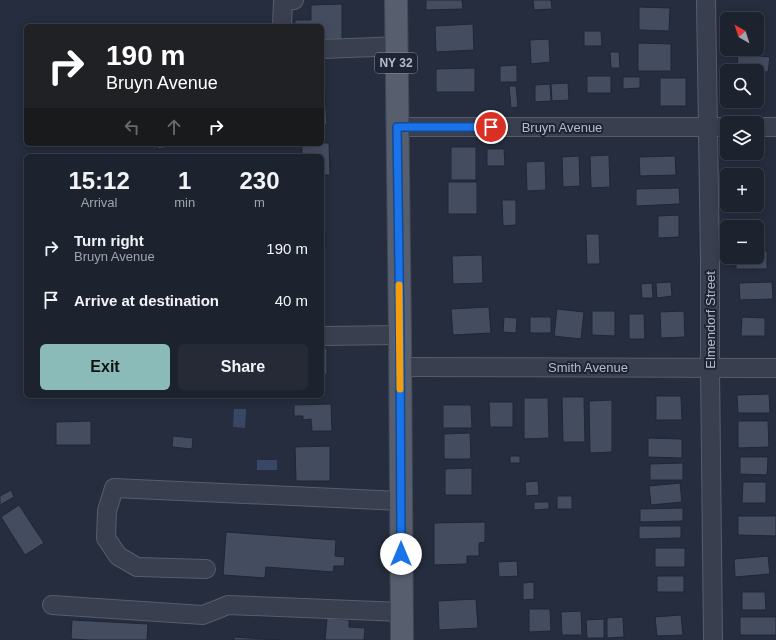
<!DOCTYPE html>
<html lang="en">
<head>
<meta charset="utf-8">
<style>
	body { margin:0; font-family:Arial,sans-serif; background:#252a36; color:#f1f3f6; height:100vh; display:flex; flex-direction:column; font-size:15px; white-space:nowrap }
	* { box-sizing:border-box; margin:0 }
	p { font-size:13px; color:#a0a4aa }
	.icon { flex:none; width:22px; height:22px; fill:none; stroke:currentColor; stroke-width:2; stroke-linecap:round; stroke-linejoin:round }
	.map { position:relative; flex:1; overflow:hidden }
	.drawer { position:absolute; left:24px; top:154px; width:300px; height:244px; display:flex; flex-direction:column; background:#1c222e; border-radius:6px; box-shadow:0 2px 10px #0003,0 0 0 1px #3a3f4a }
	.drawer>* { flex:none }
	.hud { position:absolute; left:24px; top:24px; width:300px; height:122px; border-radius:6px; box-shadow:0 2px 10px #0003,0 0 0 1px #3a3f4a; background:#202124; color:#fff; overflow:hidden }
	.needle { width:26px; rotate:321deg }
	.fabs { position:absolute; left:720px; top:12px; display:grid; gap:8px }
	.fabs a { display:grid; place-items:center; width:44px; height:44px; border-radius:6px; background:#1c222e; box-shadow:0 2px 10px #0003,0 0 0 1px #3a3f4a; font-size:20px }
	.pin { position:absolute; display:grid; place-items:center; width:34px; height:34px; color:#fff; margin:-17px; border:2px solid #fff; border-radius:50%; box-shadow:0 1px 4px #0007 }
	.me { position:absolute; width:44px; margin:-22px; rotate:0deg; stroke-linejoin:round; filter:drop-shadow(0 0 3px #0008) }
	.turn { display:flex; align-items:center; gap:14px; height:84px; padding:0 16px; font-size:18px }
	.turn .icon { width:52px; height:52px; stroke-width:2.5 }
	.turn b { display:block; font-size:28px; line-height:34px }
	.lanes { display:flex; align-items:center; height:38px; padding:0 16px; background:#0003; justify-content:center; gap:20px; direction:ltr }
	.lanes .off { opacity:.35 }
	.eta { display:flex; justify-content:space-evenly; align-items:center; height:68px; text-align:center }
	.eta b { font-size:24px; font-weight:800; line-height:28px }
	.action { display:flex; gap:8px; margin-top:auto; padding:8px 16px }
	.action a { flex:1; height:46px; border-radius:6px; background:#8bbbb9; color:#111; font-size:16px; font-weight:800; line-height:46px; text-align:center }
	.action a+a { background:#252a36; color:#f1f3f6 }
	ul { padding:0; list-style:none }
	li { display:flex; align-items:center; gap:12px; height:52px; padding:0 16px }
	li div { flex:1 }
	li b { display:block; font-size:15px }
	li em { font-style:normal }
	.map>svg:first-child { display:block }
	.water { fill:#394766 }
	.building { fill:#444c60; stroke:#202636 }
	.lines { fill:none; stroke-linecap:round; stroke-linejoin:round }
	.minor-casing { stroke:#575d6c; stroke-width:20 }
	.major-casing { stroke:#424858; stroke-width:24 }
	.minor { stroke:#393f4e; stroke-width:18 }
	.major { stroke:#575e6e; stroke-width:22 }
	.route-casing { stroke:#114b97; stroke-width:10 }
	.route { stroke:#1a73e8; stroke-width:7 }
	.slow { stroke:#f59e0b; stroke-width:7 }
	.labels { text-anchor:middle; stroke-width:4; stroke-linejoin:round; paint-order:stroke }
	.shield { fill:#1e2434; stroke:#888e9c; stroke-width:1 }
	.shield-label { font-size:12px; font-weight:bold; fill:#b5bbc9 }
	.street-label { font-size:13px; fill:#b5bbc9; stroke:#1e2434 }
</style>
</head>
<body>
<div class="map">
<svg width="776" height="640" viewBox="0 0 776 640">
	<rect width="100%" height="100%" fill="#252d3e"/>
	<g class="water">
		<polygon points="234,409 246,409 245,428 233,427"/>
		<rect x="257" y="460" width="20" height="10"/>
	</g>
	<g class="building">
		<polygon points="426,0 462,0 463,9 426,10"/>
		<polygon points="533,0 551,0 552,9 534,10"/>
		<polygon points="342,4 342,47 322,47 322,26 295,26 295,20 311,20 311,5"/>
		<polygon points="639,7 670,8 669,31 639,30"/>
		<rect x="757" y="22" width="4" height="22"/>
		<polygon points="473,24 474,50 436,52 435,26"/>
		<polygon points="584,31 601,31 602,46 584,46"/>
		<polygon points="549,39 550,62 531,64 530,40"/>
		<polygon points="638,43 671,44 671,71 638,71"/>
		<polygon points="610,52 619,52 620,68 611,68"/>
		<polygon points="738,54 770,57 768,72 737,70"/>
		<polygon points="517,65 517,82 500,82 500,66"/>
		<polygon points="475,68 475,92 436,92 436,69"/>
		<rect x="587" y="76" width="24" height="17"/>
		<polygon points="623,77 640,77 640,88 623,89"/>
		<rect x="660" y="78" width="26" height="28"/>
		<polygon points="568,83 569,100 552,101 551,84"/>
		<polygon points="550,84 551,101 535,102 535,85"/>
		<polygon points="509,86 516,86 518,107 511,108"/>
		<polygon points="322,93 325,93 327,125 322,125"/>
		<polygon points="322,143 329,143 330,175 322,175 322,156 302,156 302,144 322,144"/>
		<polygon points="157,144 173,144 174,146 158,149"/>
		<rect x="451" y="147" width="25" height="33"/>
		<polygon points="487,149 504,149 505,166 487,166"/>
		<polygon points="609,155 610,187 591,188 590,156"/>
		<polygon points="579,156 580,186 563,187 562,157"/>
		<polygon points="675,156 676,175 640,176 639,157"/>
		<polygon points="545,161 546,190 527,191 526,162"/>
		<rect x="448" y="182" width="29" height="32"/>
		<polygon points="679,188 680,204 636,206 636,189"/>
		<polygon points="757,190 762,190 762,208 735,208 735,205 757,205"/>
		<polygon points="502,200 516,200 516,225 503,226"/>
		<polygon points="679,215 679,237 658,238 658,216"/>
		<polygon points="322,218 324,218 325,247 322,247"/>
		<polygon points="586,234 599,234 600,264 587,264"/>
		<polygon points="757,251 767,251 767,269 736,269 736,257 757,257"/>
		<polygon points="482,255 483,283 453,284 452,256"/>
		<polygon points="322,269 323,269 324,305 322,306"/>
		<polygon points="671,282 672,296 657,298 656,283"/>
		<polygon points="772,282 773,299 740,300 739,283"/>
		<polygon points="652,283 653,298 642,298 641,284"/>
		<polygon points="489,307 491,333 453,335 451,309"/>
		<polygon points="557,309 584,312 581,339 554,336"/>
		<polygon points="592,311 615,311 615,336 592,335"/>
		<polygon points="684,311 685,337 661,338 660,312"/>
		<polygon points="629,314 644,314 645,339 629,339"/>
		<polygon points="504,317 517,318 516,333 503,332"/>
		<rect x="530" y="317" width="21" height="16"/>
		<polygon points="742,317 765,318 765,336 741,336"/>
		<polygon points="322,348 327,348 327,374 322,375"/>
		<polygon points="769,394 770,413 738,413 737,395"/>
		<polygon points="656,396 681,396 682,420 656,420"/>
		<polygon points="562,397 584,397 585,442 563,442"/>
		<polygon points="524,398 548,398 549,438 524,439"/>
		<polygon points="612,400 612,452 590,453 589,401"/>
		<polygon points="489,402 513,402 513,427 490,427"/>
		<polygon points="331,404 332,431 312,431 311,419 303,420 303,416 294,416 294,405"/>
		<polygon points="443,405 471,405 472,428 443,428"/>
		<polygon points="91,421 91,445 56,445 56,422"/>
		<polygon points="738,421 768,421 769,447 738,448"/>
		<polygon points="470,433 471,459 444,459 444,434"/>
		<polygon points="173,436 193,438 192,449 172,447"/>
		<polygon points="648,438 682,439 682,458 648,457"/>
		<polygon points="330,446 330,481 296,481 295,447"/>
		<rect x="510" y="456" width="10" height="7"/>
		<polygon points="740,457 768,457 767,475 740,474"/>
		<polygon points="683,463 683,480 650,480 650,464"/>
		<polygon points="472,468 472,495 445,495 445,469"/>
		<polygon points="538,481 539,495 526,496 525,482"/>
		<polygon points="743,482 766,482 766,503 742,503"/>
		<polygon points="680,483 682,502 651,505 649,486"/>
		<polygon points="11,490 14,497 0,505 0,496"/>
		<rect x="557" y="496" width="15" height="13"/>
		<polygon points="534,502 549,502 549,509 534,510"/>
		<polygon points="19,505 44,543 25,555 1,517"/>
		<polygon points="683,508 683,521 640,522 640,509"/>
		<polygon points="738,516 776,516 776,536 738,535"/>
		<polygon points="485,522 485,542 479,543 479,556 467,556 467,564 434,565 434,523"/>
		<polygon points="639,526 681,526 681,538 639,539"/>
		<polygon points="226,532 336,540 335,556 345,557 344,566 334,566 333,572 266,567 265,578 223,575"/>
		<rect x="655" y="548" width="30" height="19"/>
		<polygon points="768,556 770,574 735,577 734,559"/>
		<polygon points="517,561 518,576 499,577 498,562"/>
		<rect x="657" y="576" width="27" height="16"/>
		<polygon points="534,582 534,599 523,600 523,583"/>
		<polygon points="742,592 765,592 766,610 742,610"/>
		<polygon points="476,599 478,628 439,630 438,601"/>
		<polygon points="529,609 550,609 551,631 529,632"/>
		<polygon points="581,611 582,635 562,635 561,612"/>
		<polygon points="681,615 683,635 657,636 655,617"/>
		<polygon points="623,617 624,637 607,638 607,618"/>
		<rect x="740" y="617" width="36" height="18"/>
		<polygon points="327,618 349,620 349,627 365,628 364,640 325,640"/>
		<polygon points="604,619 604,638 587,638 586,620"/>
		<polygon points="72,620 148,624 147,640 89,640 71,639"/>
		<polygon points="234,637 279,640 234,640"/>
	</g>
	<g class="lines">
		<defs>
			<g id="minor">
				<polyline points="706,0 710,260 710,368 713,640"/>
				<polyline points="282,26 283,1 294,0"/>
				<polyline points="322,49 376,47 396,46"/>
				<polyline points="397,127 727,127"/>
				<polyline points="757,127 776,127"/>
				<polyline points="322,336 400,335"/>
				<polyline points="400,367 776,368"/>
				<polyline points="206,569 137,567 118,556 106,538 107,511 114,488 401,501"/>
				<polyline points="52,605 203,615 228,605 402,612"/>
			</g>
			<polyline id="major" points="396,0 400,335 402,640"/>
		</defs>
		<use href="#minor" class="minor-casing"/>
		<use href="#major" class="major-casing"/>
		<use href="#minor" class="minor"/>
		<use href="#major" class="major"/>
	</g>
	<g class="lines">
		<defs>
			<polyline id="route" points="401,554 400,335 397,127 491,127"/>
		</defs>
		<use href="#route" class="route-casing"/>
		<use href="#route" class="route"/>
		<polyline class="slow" points="399,285 400,389"/>
	</g>
	<g class="labels">
		<rect class="shield" x="375" y="53" width="42" height="20" rx="3"/>
		<g class="shield-label">
			<text x="396" y="67">NY 32</text>
		</g>
		<g class="street-label">
			<text x="562" y="132">Bruyn Avenue</text>
			<text transform="translate(710 320) rotate(-90)" y="5">Elmendorf Street</text>
			<text x="588" y="372">Smith Avenue</text>
		</g>
	</g>
</svg>
<div class="fabs">
<a><svg class="needle" viewBox="-14 -14 28 28"><path d="M0-13l5 13h-10z" fill="#e53935"/><path d="M0 13l5-13h-10z" fill="#a0a4aa"/></svg></a>
<a><svg class="icon" aria-label="search" viewBox="0 0 24 24"><circle cx="10" cy="10" r="6"/><path d="M15 15l6 6"/></svg></a>
<a><svg class="icon" aria-label="layers" viewBox="0 0 24 24"><path d="M12 4l9 5-9 5-9-5zM3 14l9 5 9-5"/></svg></a>
<a>+</a>
<a>−</a>
</div>
<div class="pin" style="left:491px;top:127px;background:#d93025"><svg class="icon" aria-label="arrive" viewBox="0 0 24 24"><path d="M6 21V4h12l-3 4 3 4H6"/></svg></div>
<svg class="me" style="left:401px;top:554px" viewBox="-20 -20 40 40"><circle r="19" fill="#fff"/><path d="M0-13L10 11 0 6-10 11z" fill="#1a73e8"/></svg>
<div class="hud">
<div class="turn"><svg class="icon" aria-label="right" viewBox="0 0 24 24"><path d="M7 20v-9h11M14 6l5 5-5 5"/></svg><div><b>190 m</b>Bruyn Avenue</div></div>
<div class="lanes"><svg class="icon off" aria-label="left" viewBox="0 0 24 24"><path d="M17 20v-9H6M10 6l-5 5 5 5"/></svg><svg class="icon off" aria-label="ahead" viewBox="0 0 24 24"><path d="M12 20V5M6 11l6-6 6 6"/></svg><svg class="icon" aria-label="right" viewBox="0 0 24 24"><path d="M7 20v-9h11M14 6l5 5-5 5"/></svg></div>
</div>
<section class="drawer">
<div class="eta">
<div><b>15:12</b><p>Arrival</p></div>
<div><b>1</b><p>min</p></div>
<div><b>230</b><p>m</p></div>
</div>
<ul>
<li><svg class="icon" aria-label="right" viewBox="0 0 24 24"><path d="M7 20v-9h11M14 6l5 5-5 5"/></svg><div><b>Turn right</b><p>Bruyn Avenue</p></div><em>190 m</em></li>
<li><svg class="icon" aria-label="arrive" viewBox="0 0 24 24"><path d="M6 21V4h12l-3 4 3 4H6"/></svg><div><b>Arrive at destination</b></div><em>40 m</em></li>
</ul>
<div class="action"><a>Exit</a><a>Share</a></div>
</section>
</div>
</body>
</html>
